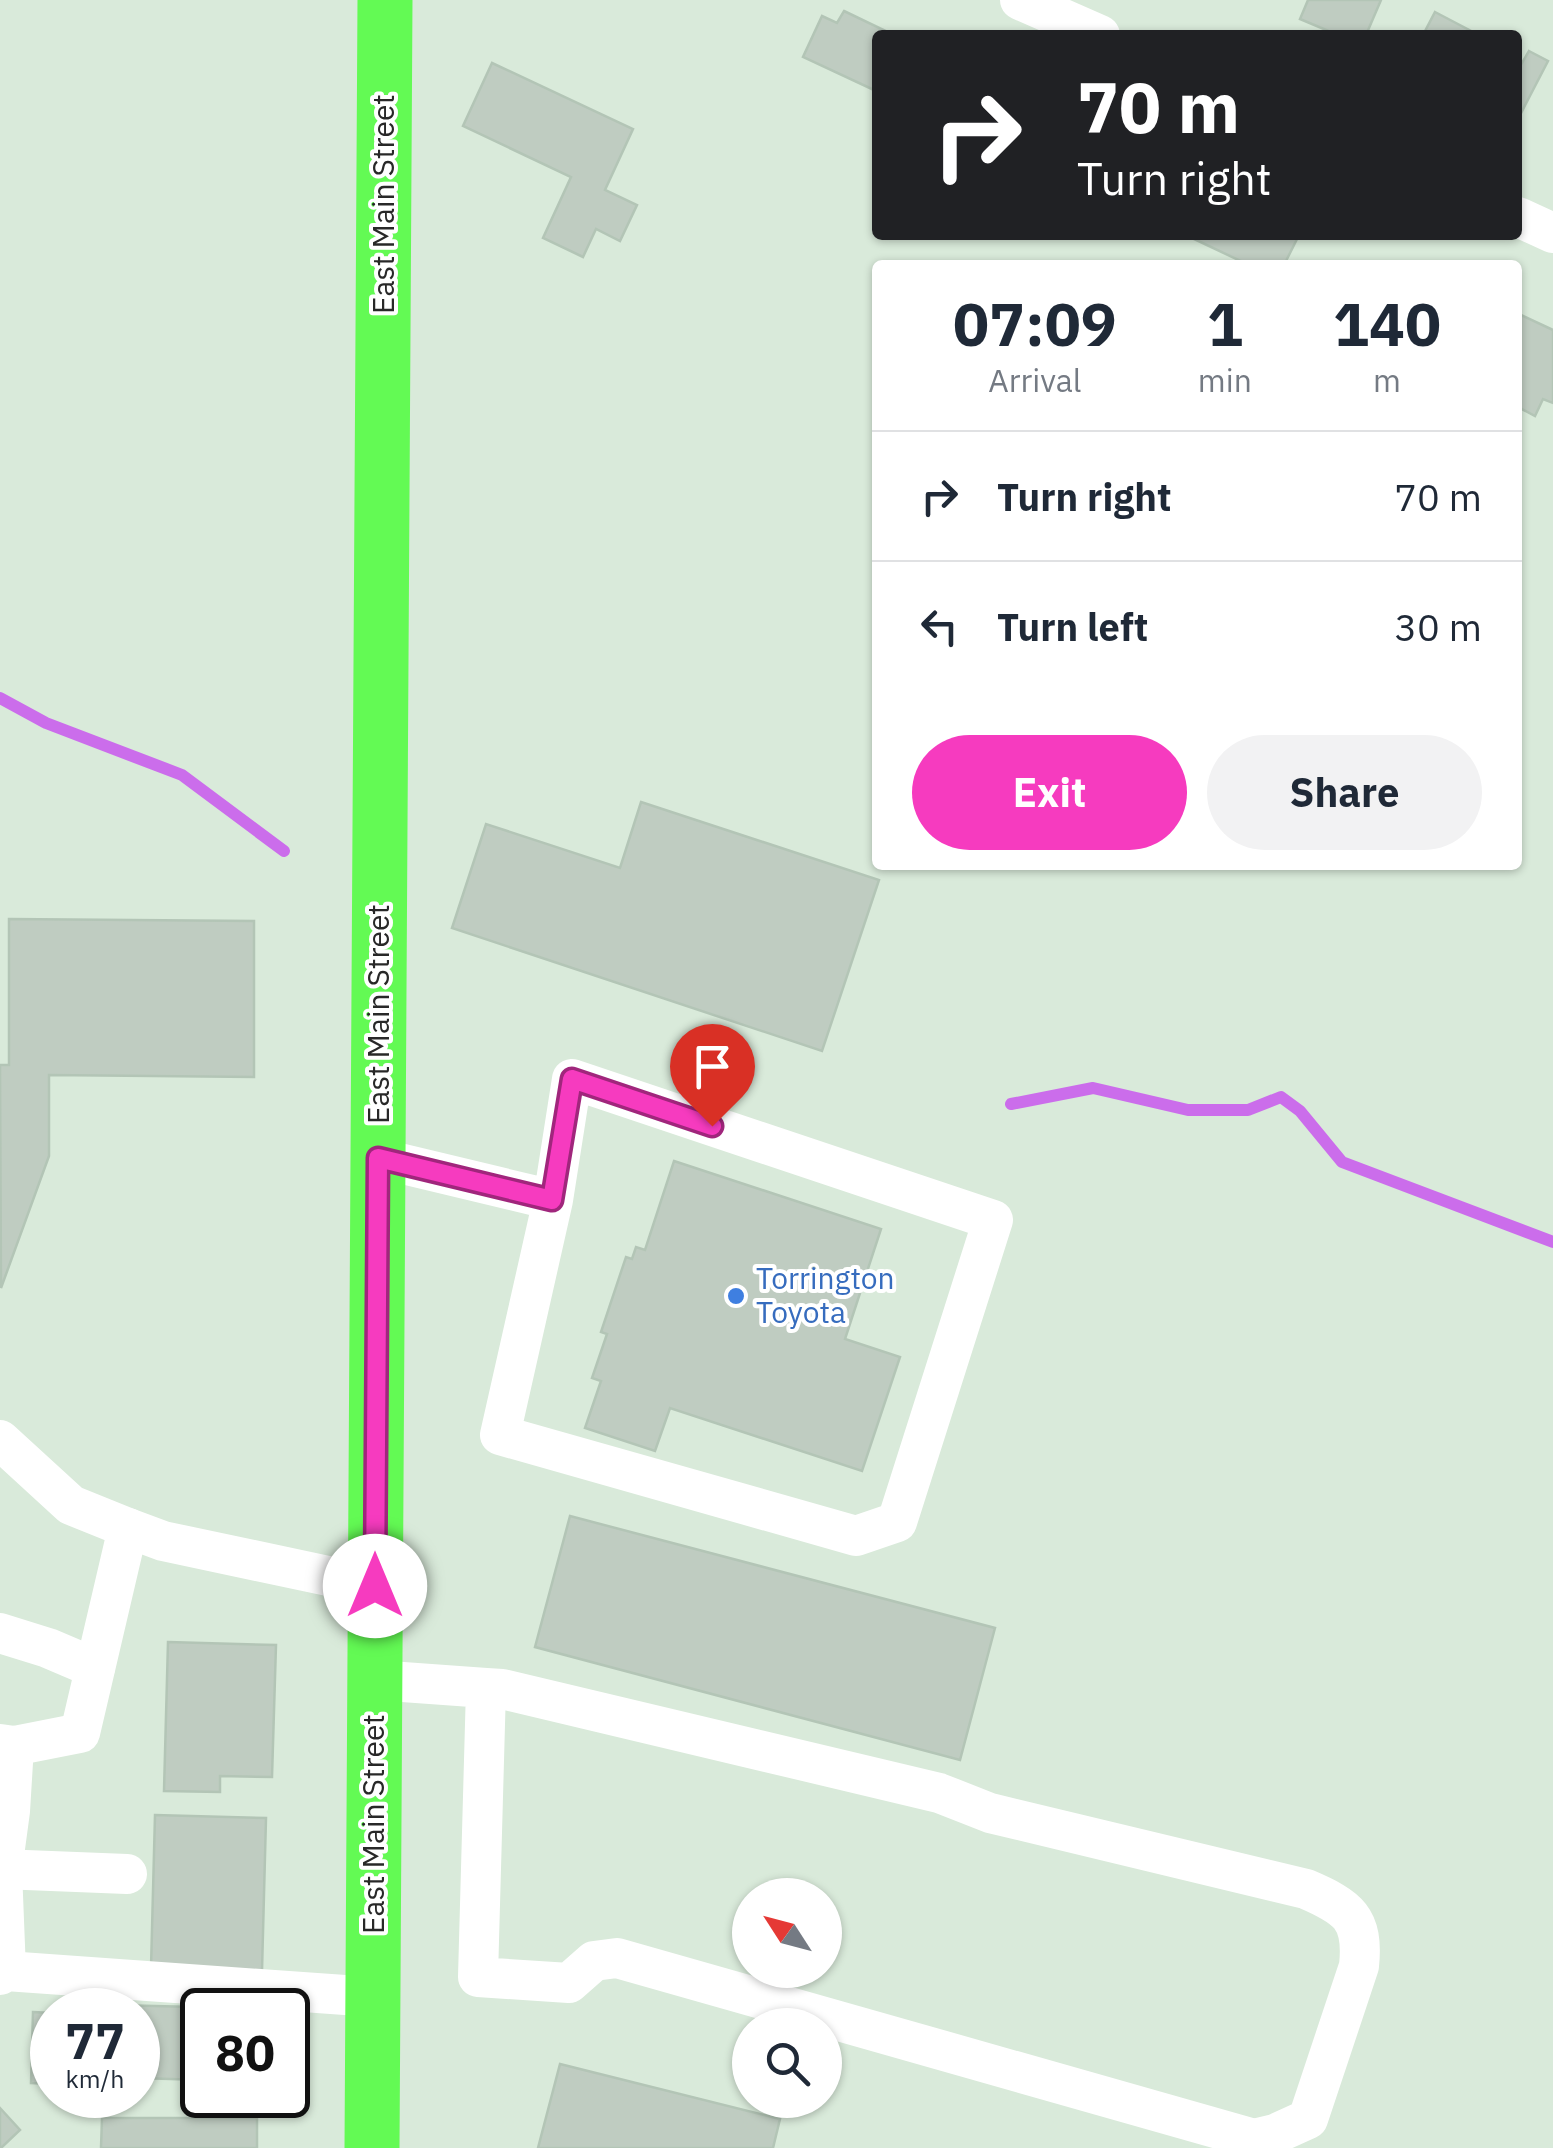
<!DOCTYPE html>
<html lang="en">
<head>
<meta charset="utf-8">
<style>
	body { margin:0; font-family:"IBM Plex Sans",sans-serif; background:#f2f2f3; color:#1f2937; height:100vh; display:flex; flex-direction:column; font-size:38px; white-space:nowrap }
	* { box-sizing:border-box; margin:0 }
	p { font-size:32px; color:#747a83 }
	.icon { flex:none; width:55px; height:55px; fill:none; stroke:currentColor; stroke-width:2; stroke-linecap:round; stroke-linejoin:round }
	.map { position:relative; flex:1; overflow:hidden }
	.panel { position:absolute; left:872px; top:260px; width:650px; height:610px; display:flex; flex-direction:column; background:#fff; border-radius:10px; box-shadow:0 2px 8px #0004 }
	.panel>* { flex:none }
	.guide { position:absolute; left:872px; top:30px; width:650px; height:210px; border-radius:10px; box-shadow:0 2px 8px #0004; background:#202124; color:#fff; overflow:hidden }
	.needle { width:65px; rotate:306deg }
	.tools { position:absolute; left:732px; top:1878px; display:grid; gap:20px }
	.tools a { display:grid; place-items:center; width:110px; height:110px; border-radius:50%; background:#fff; box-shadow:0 2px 8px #0004; font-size:50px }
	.speed { position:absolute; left:30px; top:1988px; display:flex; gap:20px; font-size:50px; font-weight:700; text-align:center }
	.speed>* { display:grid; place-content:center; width:130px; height:130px; border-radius:50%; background:#fff; box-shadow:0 2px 8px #0004; line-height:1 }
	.speed small { font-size:25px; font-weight:400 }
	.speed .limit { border:5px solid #111; border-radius:15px; background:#fff; color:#111 }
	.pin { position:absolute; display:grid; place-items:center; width:85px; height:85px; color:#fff; margin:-102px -42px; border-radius:50% 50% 50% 0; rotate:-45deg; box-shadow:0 0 10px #0007 }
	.pin .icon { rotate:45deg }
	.me { position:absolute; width:110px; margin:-55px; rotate:0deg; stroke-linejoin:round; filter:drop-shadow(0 0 8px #0008) }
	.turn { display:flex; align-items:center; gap:35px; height:210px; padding:0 40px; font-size:45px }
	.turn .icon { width:130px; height:130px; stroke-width:2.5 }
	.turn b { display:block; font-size:70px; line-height:85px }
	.eta { display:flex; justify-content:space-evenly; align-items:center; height:170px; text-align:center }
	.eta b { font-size:60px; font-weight:700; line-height:70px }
	.button { display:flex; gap:20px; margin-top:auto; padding:20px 40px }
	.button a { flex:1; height:115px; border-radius:60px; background:#f63bbf; color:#fff; font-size:40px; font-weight:700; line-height:115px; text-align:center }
	.button a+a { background:#f2f2f3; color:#1f2937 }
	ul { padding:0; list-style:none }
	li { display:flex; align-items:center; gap:30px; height:130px; padding:0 40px; border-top:2px solid #e0e1e3 }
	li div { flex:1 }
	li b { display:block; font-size:38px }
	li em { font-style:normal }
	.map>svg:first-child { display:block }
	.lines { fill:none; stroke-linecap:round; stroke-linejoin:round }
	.stream { stroke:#cb6deb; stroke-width:12 }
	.building { fill:#bfccc1; stroke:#b3c5b6; stroke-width:2.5 }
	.minor { stroke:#fff; stroke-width:40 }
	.highway { stroke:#63fa54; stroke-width:55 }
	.route-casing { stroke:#a0267c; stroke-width:25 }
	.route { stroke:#f63bbf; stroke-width:18 }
	.shop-dot { fill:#3f7fe0; stroke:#fff; stroke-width:4 }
	.labels { text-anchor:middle; stroke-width:8; stroke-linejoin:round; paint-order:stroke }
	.street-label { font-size:30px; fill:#282828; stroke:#fff }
	.shop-label { font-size:30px; fill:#366cbe; stroke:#fff; text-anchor:start }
</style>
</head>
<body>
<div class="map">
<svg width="1553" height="2148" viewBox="0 0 1553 2148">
	<rect width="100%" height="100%" fill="#d9eada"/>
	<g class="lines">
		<g class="stream">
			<polyline points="0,698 46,723 182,775 284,851"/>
			<polyline points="1011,1104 1093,1088 1188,1110 1248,1110 1281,1097 1300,1111 1342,1162 1553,1242"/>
		</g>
	</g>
	<g class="building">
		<polygon points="1308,0 1381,0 1366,35 1338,35 1300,19"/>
		<polygon points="844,11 890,33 889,35 878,35 878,82 874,90 803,57 822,16 837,23"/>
		<polygon points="1435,12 1473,32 1473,35 1423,35"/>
		<polygon points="1529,51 1548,61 1518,119 1518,61 1522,63"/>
		<polygon points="492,63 633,129 605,190 637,205 620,241 596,229 583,257 543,238 571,177 463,126"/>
		<polygon points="1193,235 1299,235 1284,265 1249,265 1192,238"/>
		<polygon points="1521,315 1553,330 1553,403 1543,399 1535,416 1518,407 1518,374 1520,368 1518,366 1518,322"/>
		<polygon points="641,802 879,880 822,1051 452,928 486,824 620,868"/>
		<polygon points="9,919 254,921 254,1077 49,1075 49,1156 1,1288 0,1065 9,1065"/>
		<polygon points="674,1161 881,1229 845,1339 900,1357 862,1471 670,1408 655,1451 585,1428 601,1381 592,1378 607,1334 601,1332 626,1257 632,1259 636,1247 645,1250"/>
		<polygon points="570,1516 995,1628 960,1760 535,1647"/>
		<polygon points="168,1642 276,1645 272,1777 220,1776 220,1792 164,1791"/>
		<polygon points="155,1815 266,1818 262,1971 151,1968"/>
		<polygon points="114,2005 234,2008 233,2010 202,2010 202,2080 138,2078 138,2010 111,2010"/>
		<polygon points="33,2012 52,2013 52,2084 31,2083"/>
		<polygon points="560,2064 780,2119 773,2148 538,2148"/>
		<polygon points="0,2108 20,2130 1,2148 0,2148"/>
		<polygon points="102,2118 257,2118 257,2148 101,2148"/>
	</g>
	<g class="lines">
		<g class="minor">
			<polyline points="1020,0 1100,35"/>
			<polyline points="1518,217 1553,233"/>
			<polyline points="378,1158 553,1200 500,1435 856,1536 897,1522 993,1220 572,1079 553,1200"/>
			<polyline points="0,1440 71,1505 128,1528 163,1541 375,1586"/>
			<polyline points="0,1633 48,1648 95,1668"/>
			<path d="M375,1680L486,1688L502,1689L939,1793L990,1813L1306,1889C1348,1907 1364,1918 1359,1966L1308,2119L1275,2134L1254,2139L617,1958L594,1961L569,1983L478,1977L486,1688"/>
			<polyline points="0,1744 14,1746 80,1733 128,1528"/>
			<polyline points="0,1869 127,1874"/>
			<polyline points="6,1971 2,1870 10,1811 14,1746"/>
			<polyline points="0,1975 6,1971 373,1997"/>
		</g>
		<polyline class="highway" points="372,2148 385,0"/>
	</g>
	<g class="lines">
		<defs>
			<polyline id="route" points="375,1586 378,1158 552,1200 572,1079 712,1126"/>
		</defs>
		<use href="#route" class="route-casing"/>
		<use href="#route" class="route"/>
	</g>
	<circle class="shop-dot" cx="736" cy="1296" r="10"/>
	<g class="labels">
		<g class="street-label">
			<text transform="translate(384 204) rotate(-90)" y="10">East Main Street</text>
			<text transform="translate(379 1014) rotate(-90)" y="10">East Main Street</text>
			<text transform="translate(374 1824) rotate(-90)" y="10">East Main Street</text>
		</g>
		<g class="shop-label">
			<text x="756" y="1289">Torrington<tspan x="756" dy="34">Toyota</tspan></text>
		</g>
	</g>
</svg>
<div class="tools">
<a><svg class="needle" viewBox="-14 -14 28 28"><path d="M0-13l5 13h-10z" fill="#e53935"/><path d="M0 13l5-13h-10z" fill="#747a83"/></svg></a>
<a><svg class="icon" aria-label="search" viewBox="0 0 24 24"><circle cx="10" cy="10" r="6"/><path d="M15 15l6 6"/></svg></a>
</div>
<div class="speed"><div>77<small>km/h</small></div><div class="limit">80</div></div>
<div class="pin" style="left:712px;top:1126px;background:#d93025"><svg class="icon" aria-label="arrive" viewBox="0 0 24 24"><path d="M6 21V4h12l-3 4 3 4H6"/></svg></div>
<svg class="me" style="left:375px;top:1586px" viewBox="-20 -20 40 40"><circle r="19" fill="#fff"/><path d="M0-13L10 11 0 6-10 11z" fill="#f63bbf"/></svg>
<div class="guide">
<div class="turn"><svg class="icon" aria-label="right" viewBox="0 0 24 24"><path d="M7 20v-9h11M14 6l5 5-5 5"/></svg><div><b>70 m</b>Turn right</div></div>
</div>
<section class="panel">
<div class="eta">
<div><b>07:09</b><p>Arrival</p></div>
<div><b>1</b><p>min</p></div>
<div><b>140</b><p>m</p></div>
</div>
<ul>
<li><svg class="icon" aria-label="right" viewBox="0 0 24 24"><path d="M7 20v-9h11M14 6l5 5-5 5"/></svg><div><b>Turn right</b></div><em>70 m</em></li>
<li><svg class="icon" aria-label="left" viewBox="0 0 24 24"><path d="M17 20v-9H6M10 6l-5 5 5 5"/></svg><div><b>Turn left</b></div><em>30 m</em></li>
</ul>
<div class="button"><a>Exit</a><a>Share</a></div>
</section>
</div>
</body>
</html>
